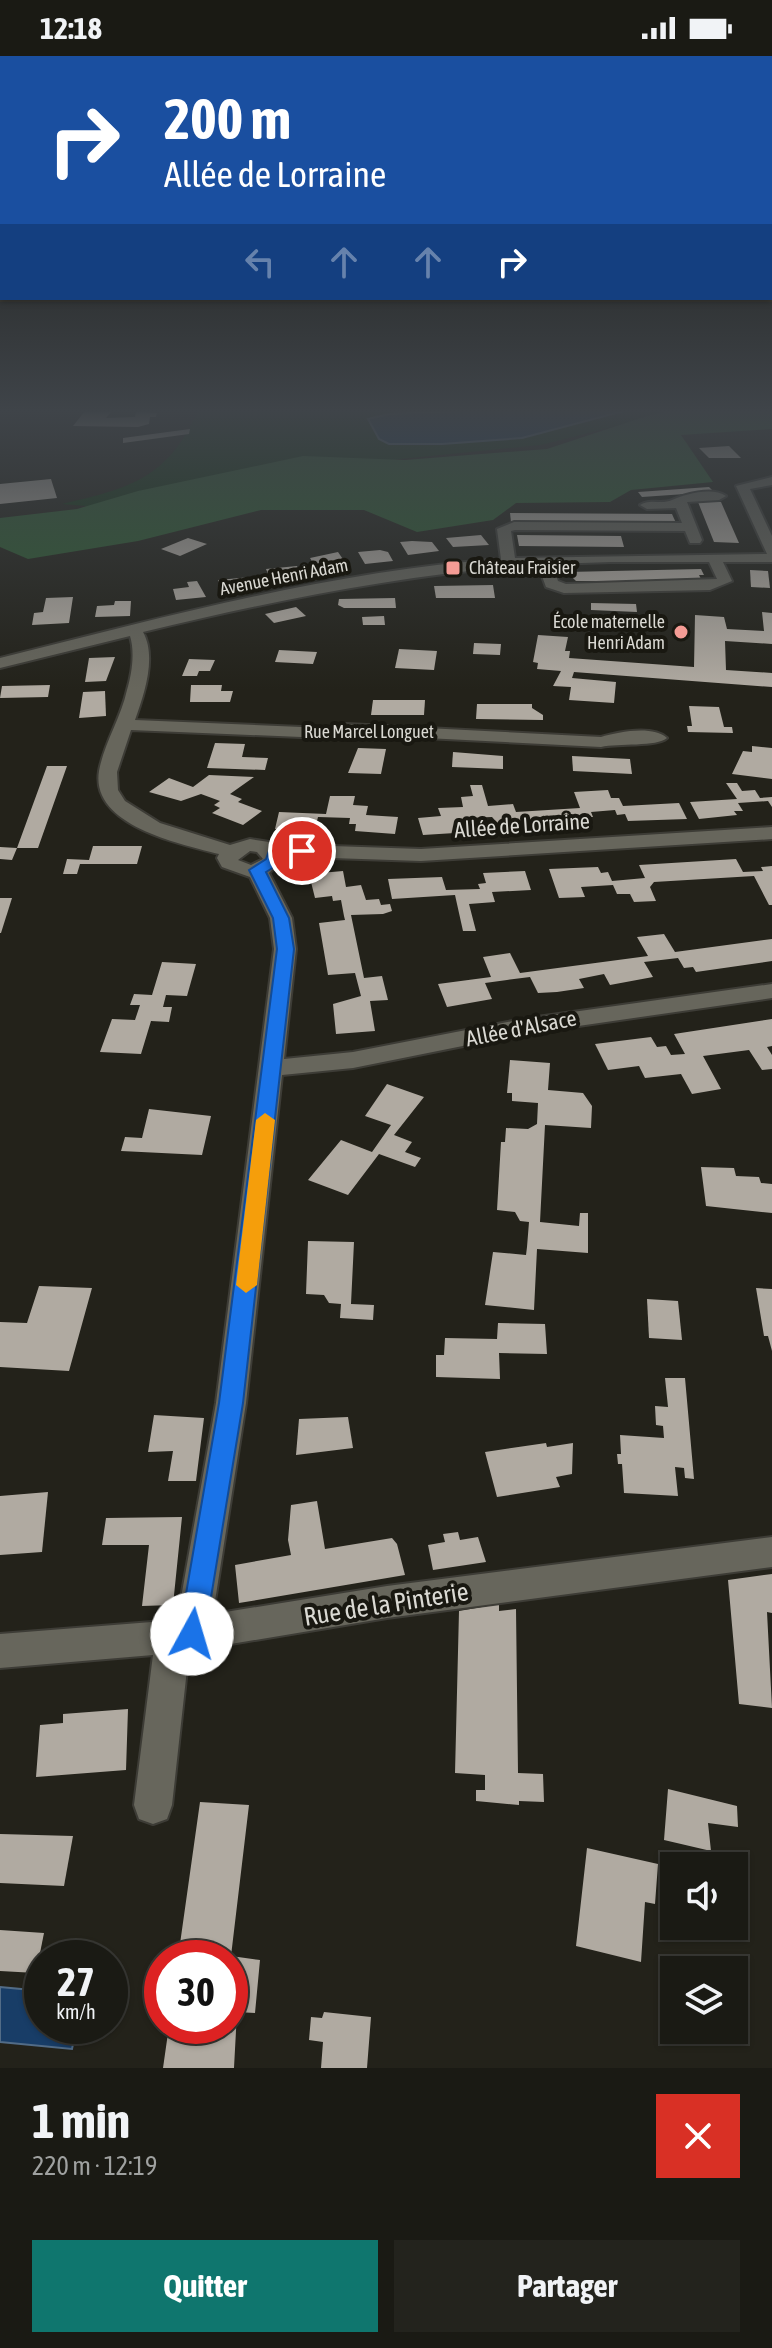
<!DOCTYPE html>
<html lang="fr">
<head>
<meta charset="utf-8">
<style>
	body { margin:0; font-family:"Asap Condensed",sans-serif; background:#23231d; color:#f1f3f6; height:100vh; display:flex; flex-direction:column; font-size:30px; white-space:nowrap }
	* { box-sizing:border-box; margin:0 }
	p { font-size:26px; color:#9fa1a0 }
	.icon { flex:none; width:44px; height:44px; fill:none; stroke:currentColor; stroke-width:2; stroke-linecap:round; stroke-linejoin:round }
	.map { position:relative; height:2012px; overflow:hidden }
	.details { display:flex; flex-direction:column; background:#1a1a14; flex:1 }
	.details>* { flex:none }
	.hud { position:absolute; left:0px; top:0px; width:772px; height:244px; box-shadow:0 2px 6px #0004,0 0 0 2px #383834; background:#1a4fa0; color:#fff; overflow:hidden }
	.tools { position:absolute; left:660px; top:1796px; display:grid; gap:16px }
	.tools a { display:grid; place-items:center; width:88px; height:88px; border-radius:0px; background:#1a1a14; box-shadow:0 2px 6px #0004,0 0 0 2px #383834; font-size:40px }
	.speed { position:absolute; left:24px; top:1884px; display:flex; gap:16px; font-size:40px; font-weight:700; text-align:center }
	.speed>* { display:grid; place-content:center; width:104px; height:104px; border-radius:50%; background:#1a1a14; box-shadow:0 2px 6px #0004,0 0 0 2px #383834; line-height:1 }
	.speed small { font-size:20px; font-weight:400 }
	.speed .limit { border:12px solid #d22; background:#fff; color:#111 }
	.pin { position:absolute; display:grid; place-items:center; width:68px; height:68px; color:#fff; margin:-34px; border:4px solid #fff; border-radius:50%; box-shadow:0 2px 8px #0007 }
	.me { position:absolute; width:88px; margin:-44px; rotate:6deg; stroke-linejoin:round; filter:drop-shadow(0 0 6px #0008) }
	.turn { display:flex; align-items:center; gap:28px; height:168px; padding:0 32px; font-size:36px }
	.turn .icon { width:104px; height:104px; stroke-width:2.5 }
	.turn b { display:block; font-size:56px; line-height:68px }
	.lanes { display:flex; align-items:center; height:76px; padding:0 32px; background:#0003; justify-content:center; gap:40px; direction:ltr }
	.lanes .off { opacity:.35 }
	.round { display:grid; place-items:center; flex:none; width:84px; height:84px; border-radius:0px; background:#23231d }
	.summary { display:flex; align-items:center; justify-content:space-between; height:136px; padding:0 32px }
	h1 { font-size:48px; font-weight:700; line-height:60px }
	.button { display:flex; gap:16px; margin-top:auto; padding:16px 32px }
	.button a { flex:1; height:92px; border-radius:0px; background:#0f766e; color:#fff; font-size:32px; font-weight:700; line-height:92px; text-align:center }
	.button a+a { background:#23231d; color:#f1f3f6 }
	.status { display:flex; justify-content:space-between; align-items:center; height:56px; padding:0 40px; background:#1a1a14; direction:ltr }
	.status svg { height:22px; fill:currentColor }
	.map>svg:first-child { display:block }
	.green { fill:#143616 }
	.forest { fill:#2f5c32 }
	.water { fill:#183d67; stroke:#526c87; stroke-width:2 }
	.building { fill:#b0aaa1 }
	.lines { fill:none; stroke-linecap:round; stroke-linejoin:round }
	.minor-casing { stroke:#3d3c36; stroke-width:4 }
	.minor { fill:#67665c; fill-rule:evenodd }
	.route { fill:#1a73e8; stroke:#114b97; stroke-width:2 }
	.slow { fill:#f59e0b }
	.poi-dot { fill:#f59c95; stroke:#191811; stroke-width:3 }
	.labels { text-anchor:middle; stroke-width:8; stroke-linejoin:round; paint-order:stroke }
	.far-poi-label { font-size:18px; fill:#dad9d3; stroke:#191811; text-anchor:start }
	.far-street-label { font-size:18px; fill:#dad9d3; stroke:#191811 }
	.street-label { font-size:22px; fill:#dad9d3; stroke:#191811 }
	.near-street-label { font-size:26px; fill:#dad9d3; stroke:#191811 }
</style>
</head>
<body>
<div class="status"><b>12:18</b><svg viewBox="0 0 49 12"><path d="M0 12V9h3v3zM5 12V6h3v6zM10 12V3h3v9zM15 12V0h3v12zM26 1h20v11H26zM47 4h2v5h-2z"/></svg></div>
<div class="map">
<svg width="772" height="2012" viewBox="0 0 772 2012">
	<rect width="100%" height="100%" fill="#23221a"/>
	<path class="green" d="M199,352H687L541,389L341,409L98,451L62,448C131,432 169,422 199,352Z"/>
	<polygon class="forest" points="683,352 772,352 772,373 681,379 713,426 631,434 610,446 516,447 493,464 417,476 364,454 261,454 138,485 28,503 0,491 0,462 77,453 138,435 303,400 405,404 547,393 650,359"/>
	<g class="water">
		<polygon points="530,352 635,352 522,382 442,388 389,388 379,383 368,363 389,358"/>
		<polygon points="0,1931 42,1935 42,1970 77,1970 72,1993 0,1986"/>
	</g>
	<g class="building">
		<polygon points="85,355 112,355 106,362 135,361 136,356 157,357 156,361 150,361 149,368 138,371 73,370"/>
		<polygon points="190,373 189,378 123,387 123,382"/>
		<polygon points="729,390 741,402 709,402 699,392"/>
		<polygon points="51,423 57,442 0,448 0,428"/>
		<polygon points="709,431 714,436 642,441 638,436"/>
		<polygon points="698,446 721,446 739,487 714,486"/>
		<polygon points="510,457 672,458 676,467 511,466"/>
		<polygon points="481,479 489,489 453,491 446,482"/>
		<polygon points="517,479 621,480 624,491 519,490"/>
		<polygon points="188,482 207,488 180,500 161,493"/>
		<polygon points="412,485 432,486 439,495 408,499 400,486"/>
		<polygon points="380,494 388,496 393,505 365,508 358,496"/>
		<polygon points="338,496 347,509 316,512 310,502"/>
		<polygon points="297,510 302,521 270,523 266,513"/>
		<polygon points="701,513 704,519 699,519 701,523 681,525 576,525 567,516"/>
		<polygon points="750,514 768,515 770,532 751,531"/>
		<polygon points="251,521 255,530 221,533 218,524"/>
		<polygon points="197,525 206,541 176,544 173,533 189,531 187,526"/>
		<polygon points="493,529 495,542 436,542 434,530"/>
		<polygon points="73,541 69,567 32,569 34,557 43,556 46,542"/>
		<polygon points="395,542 396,552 344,552 338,549 339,543"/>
		<polygon points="115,545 131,545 130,560 95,561 97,550 114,549"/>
		<polygon points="591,547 636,548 637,556 591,554"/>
		<polygon points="296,551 306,560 274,567 265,558"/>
		<polygon points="762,556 772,557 772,588 725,585 726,614 772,617 772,631 574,616 572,622 616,626 614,647 569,644 571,631 553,630 561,615 537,613 538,607 533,606 538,579 568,581 565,595 570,595 569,602 694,611 695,559 724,561 727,573 764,575"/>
		<polygon points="384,560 385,569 363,569 362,561"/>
		<polygon points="474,587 501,588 500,599 473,598"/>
		<polygon points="399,593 437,595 434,614 395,612"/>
		<polygon points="279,594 317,596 313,608 275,606"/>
		<polygon points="115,601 106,625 85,626 89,602"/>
		<polygon points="189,603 215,604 210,615 199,615 197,620 182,620"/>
		<polygon points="50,629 48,641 0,642 2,630"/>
		<polygon points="191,629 222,629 221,635 233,635 230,646 190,646"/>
		<polygon points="105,635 106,660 79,662 83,636"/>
		<polygon points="373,644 425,644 424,659 371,659"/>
		<polygon points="477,648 532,648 532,652 543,659 543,664 476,663"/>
		<polygon points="689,650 719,651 724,671 732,671 733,677 688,676 687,670 692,670"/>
		<polygon points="215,687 245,688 242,701 268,702 265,714 207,712"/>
		<polygon points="752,690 772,692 772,723 732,718 743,695 752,696"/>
		<polygon points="358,692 386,693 381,718 348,717"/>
		<polygon points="453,696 503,700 503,713 452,711"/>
		<polygon points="572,700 630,703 632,718 573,715"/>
		<polygon points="47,710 67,710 38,792 17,792 12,804 0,803 0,791 17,792"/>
		<polygon points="209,719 254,721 230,738 242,743 238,746 262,755 243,769 212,757 220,752 214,749 220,745 201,738 181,745 149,736 169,722 193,731"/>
		<polygon points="726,727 737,727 742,735 755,734 760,742 772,741 772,751 768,745 738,747 743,755 734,755 737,759 699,763 690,746 737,743"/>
		<polygon points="470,729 482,729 488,750 513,748 516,756 580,752 574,736 608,734 611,742 619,742 623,750 679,747 687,763 628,765 625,758 617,759 615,754 591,756 593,761 586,761 589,768 519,773 503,773 492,761 467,762 471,776 423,779 418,762 441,760 438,752 463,751 461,741 473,740"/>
		<polygon points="330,740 355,740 353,749 368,750 366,759 398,761 395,778 355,775 356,768 349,768 350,762 318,761 315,773 275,773 279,756 326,758"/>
		<polygon points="93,790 142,790 137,808 80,808 77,818 63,818 67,803 89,804"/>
		<polygon points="736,803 743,816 763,815 761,811 772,810 772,849 769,849 754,820 654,826 650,831 656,845 634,846 630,838 617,838 613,829 581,831 585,841 559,842 549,813 598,811 601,817 608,816 612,825 645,822 639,809"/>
		<polygon points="343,815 346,831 361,829 366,844 379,843 381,849 390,848 392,855 383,858 351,859 364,922 382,920 388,944 370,945 375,975 336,978 333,948 361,940 355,917 328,919 319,867 345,864 344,860 341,844 333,845 332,840 315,842 309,818"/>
		<polygon points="525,815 531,834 492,836 495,846 469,848 476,875 463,875 455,839 392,843 388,823 442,821 446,834 480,833 478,828 486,827 483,817"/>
		<polygon points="0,842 12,842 1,877 0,877"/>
		<polygon points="664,878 675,896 772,883 772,905 696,916 693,911 684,912 678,902 644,906 653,921 610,929 604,918 579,923 584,932 557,936 538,937 530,921 507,924 485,927 492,943 447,951 438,928 491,921 483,901 510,897 520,917 648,900 637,881"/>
		<polygon points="162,906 196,908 187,940 166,939 163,951 172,951 169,966 151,965 141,998 100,996 112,963 135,964 140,949 130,949 134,938 152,939"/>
		<polygon points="772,963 772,990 767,991 772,999 772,1013 762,1014 749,994 703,1000 721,1033 692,1038 681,1018 645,1022 639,1010 608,1014 595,988 651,981 657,991 666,990 671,999 685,998 674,978"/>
		<polygon points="510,1004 550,1007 548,1034 583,1037 592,1050 591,1072 545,1069 540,1166 579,1170 580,1157 588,1157 588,1197 537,1193 534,1254 485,1249 493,1196 526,1199 527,1191 529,1166 520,1165 515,1156 497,1154 501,1086 505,1086 506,1072 528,1073 537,1068 538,1047 512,1045 512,1037 507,1037"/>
		<polygon points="387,1028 424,1041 394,1079 412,1086 405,1096 421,1102 415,1111 379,1098 348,1139 308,1124 341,1084 372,1096 391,1069 365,1060"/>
		<polygon points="149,1053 211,1060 202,1099 121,1095 125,1081 142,1082"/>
		<polygon points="701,1111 734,1112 736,1120 759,1121 761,1127 772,1128 772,1157 706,1150"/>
		<polygon points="308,1185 354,1186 351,1248 374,1249 373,1264 340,1262 341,1248 329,1247 324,1239 306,1238"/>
		<polygon points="39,1230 92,1232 69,1315 0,1311 0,1266 27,1267"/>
		<polygon points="756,1232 772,1233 772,1295 768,1280 764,1280"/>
		<polygon points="647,1243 678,1245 682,1284 649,1282"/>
		<polygon points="498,1267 545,1268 547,1298 499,1297 500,1323 436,1321 436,1299 444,1299 445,1282 497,1283"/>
		<polygon points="665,1322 685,1322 694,1423 685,1422 684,1412 675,1411 678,1440 624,1437 622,1408 618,1408 617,1398 621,1398 620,1379 664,1382 663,1370 656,1369 655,1350 668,1351"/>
		<polygon points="154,1359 204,1362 196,1425 168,1425 173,1395 148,1396"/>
		<polygon points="348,1361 353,1392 296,1399 299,1363"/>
		<polygon points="546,1387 547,1391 573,1387 572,1418 556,1421 560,1431 497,1441 485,1396"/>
		<polygon points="48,1436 42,1496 0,1499 0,1440"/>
		<polygon points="317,1445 325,1493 392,1482 397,1488 405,1519 239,1547 235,1509 291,1499 288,1484 291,1449"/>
		<polygon points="182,1461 173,1549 142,1550 149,1489 102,1489 106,1462"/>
		<polygon points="458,1476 460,1484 478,1481 486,1506 433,1514 428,1489 445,1486 443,1478"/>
		<polygon points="772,1518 772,1557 767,1556 772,1652 739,1648 728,1524"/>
		<polygon points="499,1548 499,1555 516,1553 518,1717 543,1718 544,1746 519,1745 519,1749 476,1745 476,1734 485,1734 485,1719 455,1717 459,1555"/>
		<polygon points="128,1653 126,1714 36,1721 40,1669 63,1667 63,1658"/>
		<polygon points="668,1733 737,1750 738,1771 708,1767 711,1795 664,1784"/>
		<polygon points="200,1746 249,1749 231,1900 260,1904 255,1957 237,1956 234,2012 163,2012 169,1970 230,1970 230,1902 178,1902"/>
		<polygon points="0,1778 73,1780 64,1830 0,1827"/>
		<polygon points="587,1792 658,1808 655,1848 645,1846 641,1906 576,1890"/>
		<polygon points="0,1874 44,1877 36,1917 0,1915"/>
		<polygon points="324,1956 371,1961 367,2012 321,2012 323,1986 309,1984 311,1961 322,1962"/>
	</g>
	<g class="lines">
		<defs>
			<path id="minor" d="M772,421V429L750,433L772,480V506H723L732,525L710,534L564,537L546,531L538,509H531C400,519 271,545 143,576C157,601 144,639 135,664L325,672L347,668L601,681C618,676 653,669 667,682C657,691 618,687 601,691L347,678L325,682L131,674L117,716L118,734L125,745L160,767L230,789L250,783L269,786L278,792L302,789L421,793L772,771V783L421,805L302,801L283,803L269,817L292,862L296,893L284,1003L353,996L523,963L772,928V942L523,978L353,1012L282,1019L246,1347L213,1558L387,1530L772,1481V1511L387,1562L189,1595L172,1749L167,1763L153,1768L139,1763L134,1749L153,1599L0,1612V1578L177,1564L216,1347L274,893L270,862L250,821L222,811L217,802L219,798C182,788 90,770 99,715C104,687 121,662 127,634C132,617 135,596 130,580L0,612V602C165,561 332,515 501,503L497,473L514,466L682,467L676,452L647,453L640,449C650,442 661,449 672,444C683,439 712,430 726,440L719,444L687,446L702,484L700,487H690L685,475L515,474L511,475L515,502L767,498L736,430ZM611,506H709L717,523L566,528L558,525L552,508ZM250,795L257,796L263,803L251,809L238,804Z"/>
		</defs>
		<use href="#minor" class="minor-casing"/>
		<use href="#minor" class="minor"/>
	</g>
	<linearGradient id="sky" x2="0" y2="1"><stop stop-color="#13130e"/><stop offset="0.56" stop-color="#3f4449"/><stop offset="1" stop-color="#3f4449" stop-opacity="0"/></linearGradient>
	<rect width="772" height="634" fill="url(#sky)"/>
	<polygon class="route" points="302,790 309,795 307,798 281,802 279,808 266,816 289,862 294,893 243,1347 205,1578 202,1587 192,1591 183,1587 179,1578 219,1347 277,893 273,862 249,814 266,803 269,795"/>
	<polygon class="slow" points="265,1057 275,1064 257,1229 246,1237 236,1229 256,1064"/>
	<g class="poi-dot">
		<rect x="445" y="504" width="16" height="16" rx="4"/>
		<circle cx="681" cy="576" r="8"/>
	</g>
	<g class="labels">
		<g class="far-poi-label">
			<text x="469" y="518">Château Fraisier</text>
			<text x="665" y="572" text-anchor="end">École maternelle<tspan x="665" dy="21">Henri Adam</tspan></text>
		</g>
		<g class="far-street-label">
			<text transform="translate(284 521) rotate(-11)" y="6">Avenue Henri Adam</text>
			<text x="369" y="682">Rue Marcel Longuet</text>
		</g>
		<g class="street-label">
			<text transform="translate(522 769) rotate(-4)" y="8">Allée de Lorraine</text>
			<text transform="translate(521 972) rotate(-11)" y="8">Allée d'Alsace</text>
		</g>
		<g class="near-street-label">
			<text transform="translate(386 1548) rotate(-9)" y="9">Rue de la Pinterie</text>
		</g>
	</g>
</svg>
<div class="tools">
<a><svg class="icon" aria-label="sound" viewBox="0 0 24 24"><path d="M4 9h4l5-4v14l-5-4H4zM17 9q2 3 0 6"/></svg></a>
<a><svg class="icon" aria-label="layers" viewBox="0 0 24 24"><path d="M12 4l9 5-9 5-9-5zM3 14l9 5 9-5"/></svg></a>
</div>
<div class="speed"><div>27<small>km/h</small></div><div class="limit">30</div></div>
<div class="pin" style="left:302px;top:795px;background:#d93025"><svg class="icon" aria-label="arrive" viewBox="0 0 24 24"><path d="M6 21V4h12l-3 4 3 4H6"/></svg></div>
<svg class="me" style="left:192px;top:1578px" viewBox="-20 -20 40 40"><circle r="19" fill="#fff"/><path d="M0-13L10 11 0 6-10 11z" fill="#1a73e8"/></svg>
<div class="hud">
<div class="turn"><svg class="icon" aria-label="right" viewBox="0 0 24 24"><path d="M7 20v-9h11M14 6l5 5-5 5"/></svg><div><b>200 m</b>Allée de Lorraine</div></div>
<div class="lanes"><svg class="icon off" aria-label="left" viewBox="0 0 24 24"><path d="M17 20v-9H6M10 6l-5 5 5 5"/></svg><svg class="icon off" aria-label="ahead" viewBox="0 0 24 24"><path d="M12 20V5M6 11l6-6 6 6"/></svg><svg class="icon off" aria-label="ahead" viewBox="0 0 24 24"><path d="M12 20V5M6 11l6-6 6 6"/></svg><svg class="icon" aria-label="right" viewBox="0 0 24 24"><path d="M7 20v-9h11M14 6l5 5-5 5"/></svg></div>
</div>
</div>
<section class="details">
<div class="summary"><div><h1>1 min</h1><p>220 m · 12:19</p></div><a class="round" style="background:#d93025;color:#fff"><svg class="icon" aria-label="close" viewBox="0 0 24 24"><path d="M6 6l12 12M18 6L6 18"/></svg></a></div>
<div class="button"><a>Quitter</a><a>Partager</a></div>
</section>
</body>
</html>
